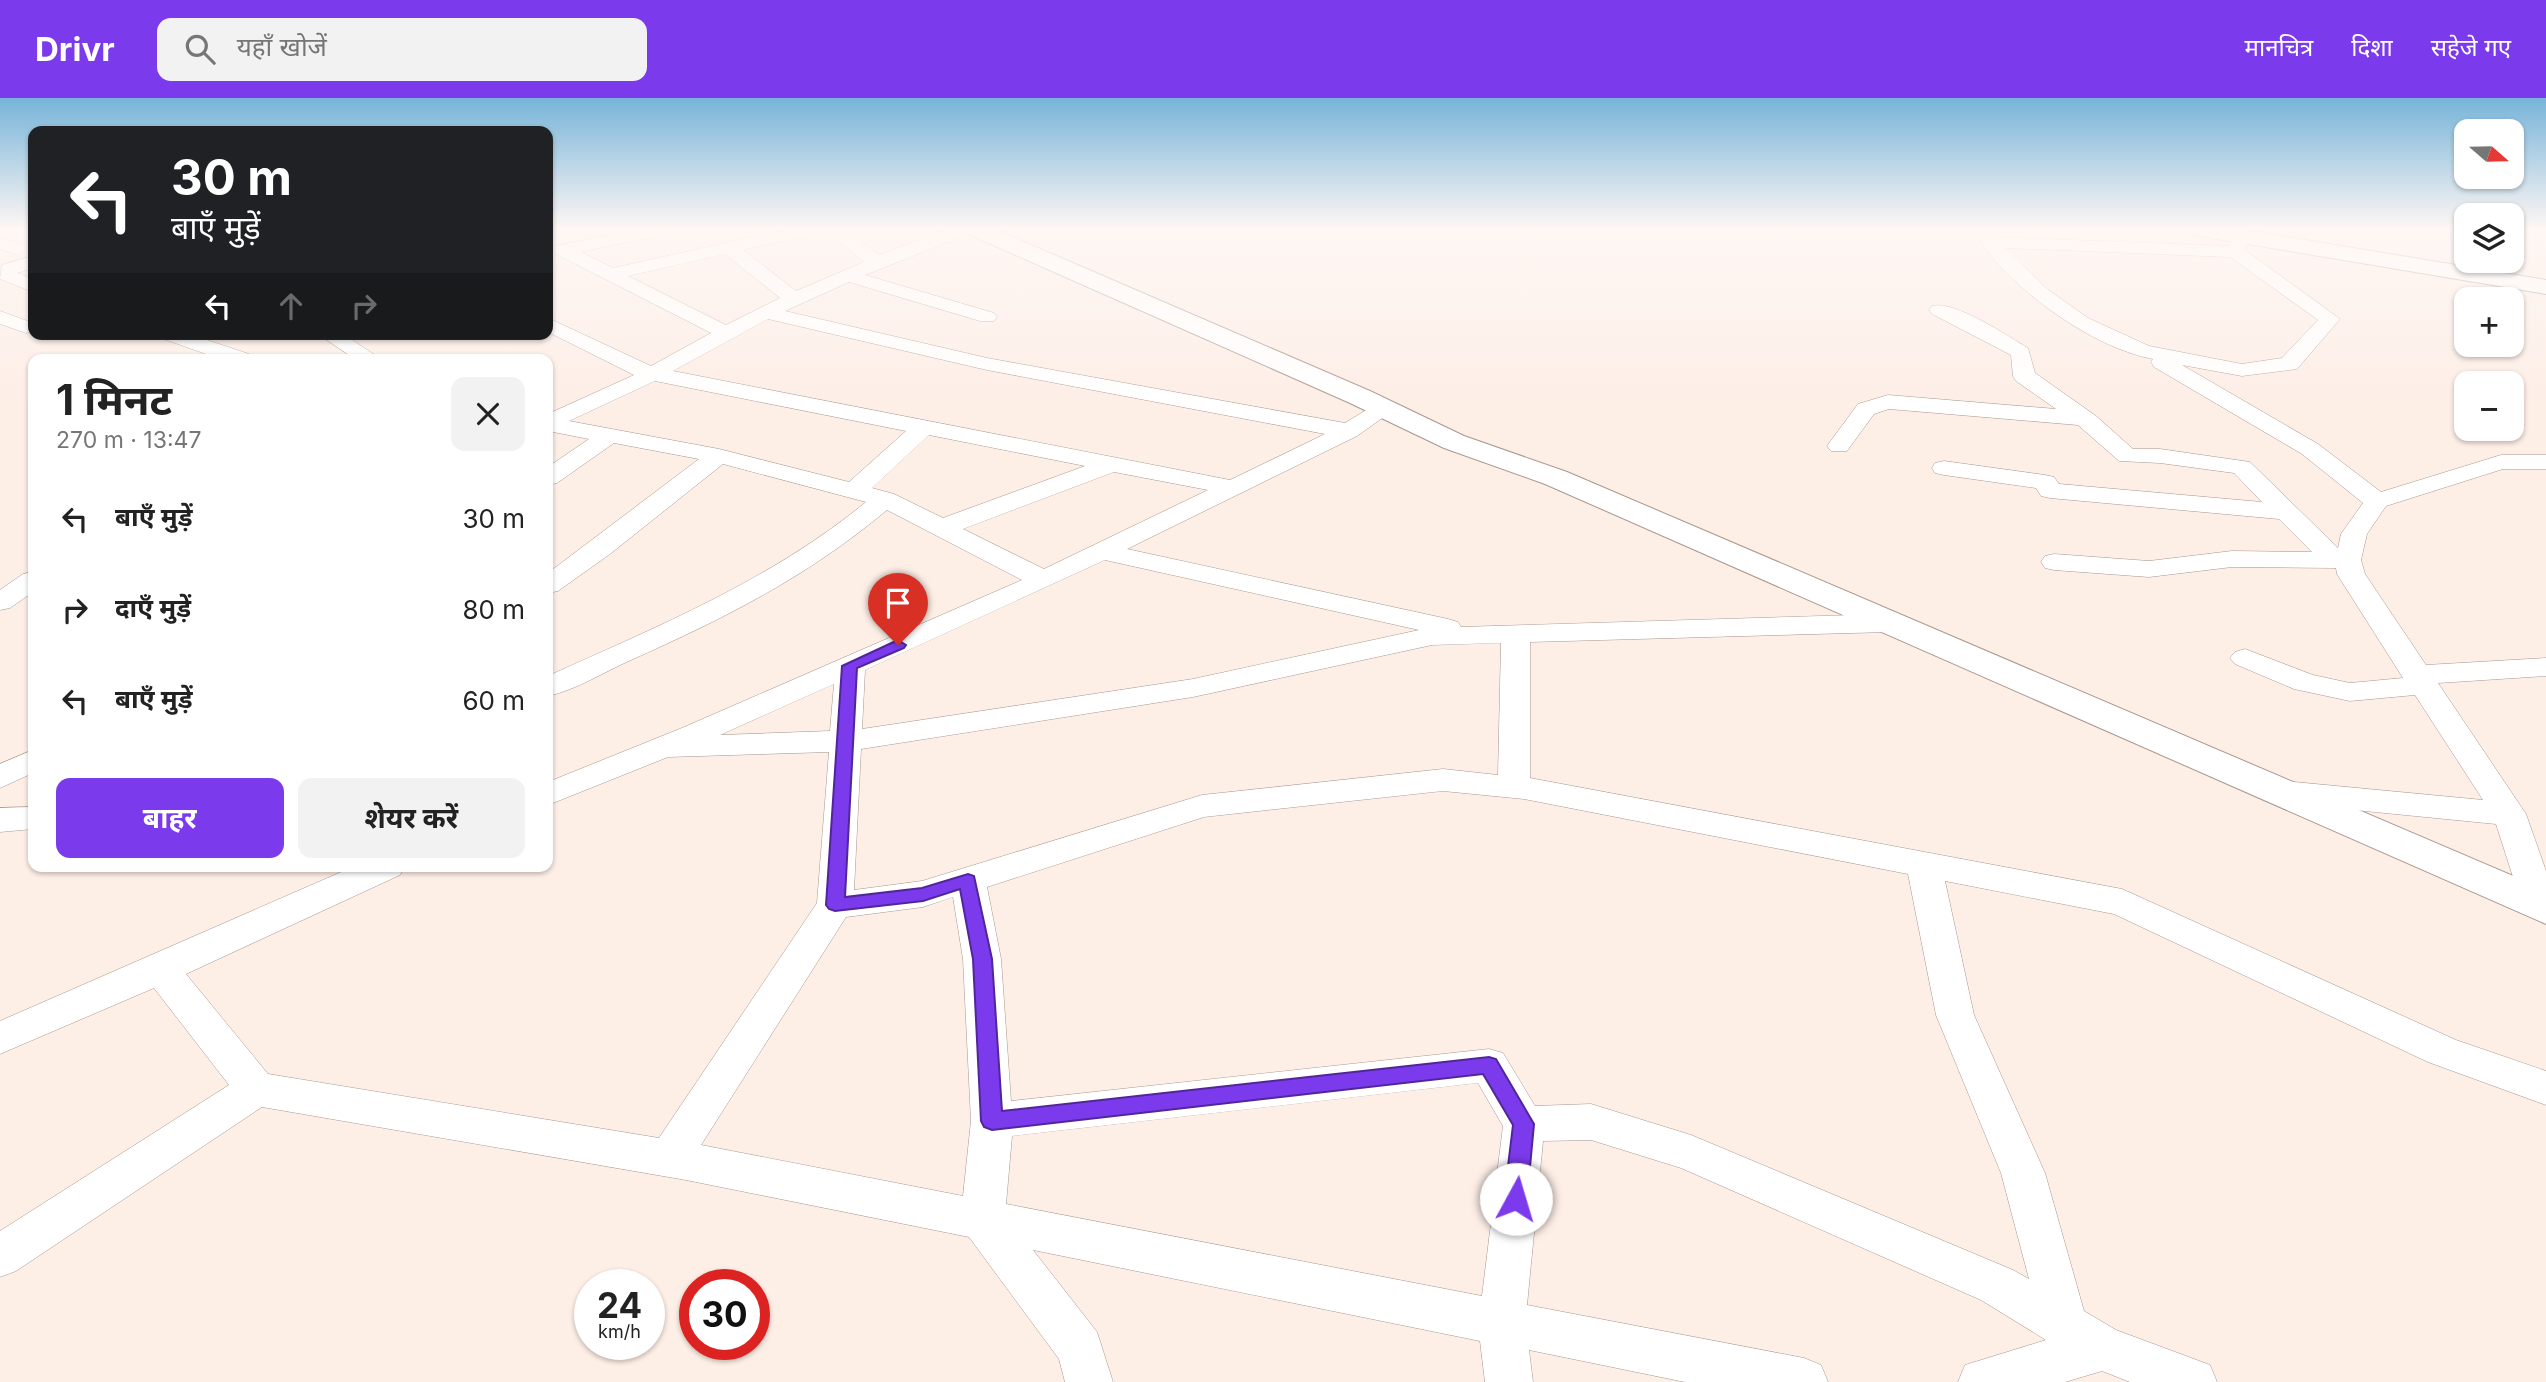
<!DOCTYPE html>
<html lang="hi">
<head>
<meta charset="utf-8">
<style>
	body { margin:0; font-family:Inter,"Noto Sans Devanagari",sans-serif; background:#f2f2f2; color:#222; height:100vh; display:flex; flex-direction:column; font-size:26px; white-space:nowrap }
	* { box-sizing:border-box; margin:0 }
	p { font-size:23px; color:#767676 }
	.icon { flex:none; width:38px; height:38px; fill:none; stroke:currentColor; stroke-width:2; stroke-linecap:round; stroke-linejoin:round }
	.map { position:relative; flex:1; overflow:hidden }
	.details { position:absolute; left:28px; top:256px; width:525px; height:518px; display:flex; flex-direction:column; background:#fff; border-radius:14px; box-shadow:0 2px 5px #0004 }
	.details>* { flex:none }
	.top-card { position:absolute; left:28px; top:28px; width:525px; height:214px; border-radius:14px; box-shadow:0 2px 5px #0004; background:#202124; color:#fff; overflow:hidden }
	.needle { width:46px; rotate:110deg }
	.buttons { position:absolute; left:2454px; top:21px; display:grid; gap:14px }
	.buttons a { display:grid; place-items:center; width:70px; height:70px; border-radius:14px; background:#fff; box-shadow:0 2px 5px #0004; font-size:35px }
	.speed { position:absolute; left:574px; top:1171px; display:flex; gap:14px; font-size:35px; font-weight:700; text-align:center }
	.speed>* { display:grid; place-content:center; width:91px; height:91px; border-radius:50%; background:#fff; box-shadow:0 2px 5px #0004; line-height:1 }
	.speed small { font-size:18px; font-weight:400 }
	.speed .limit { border:10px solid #d22; background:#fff; color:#111 }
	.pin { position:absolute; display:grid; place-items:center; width:60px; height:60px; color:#fff; margin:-72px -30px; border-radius:50% 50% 50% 0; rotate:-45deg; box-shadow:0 0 7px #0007 }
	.pin .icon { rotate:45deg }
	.me { position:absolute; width:77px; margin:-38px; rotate:6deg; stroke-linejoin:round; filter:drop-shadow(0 0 5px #0008) }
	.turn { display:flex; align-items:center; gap:24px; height:147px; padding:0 28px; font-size:32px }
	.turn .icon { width:91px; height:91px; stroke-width:2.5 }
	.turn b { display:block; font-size:49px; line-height:60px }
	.lanes { display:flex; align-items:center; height:66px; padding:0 28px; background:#0003; justify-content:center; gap:35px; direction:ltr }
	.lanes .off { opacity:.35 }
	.round { display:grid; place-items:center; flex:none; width:74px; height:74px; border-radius:14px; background:#f2f2f2 }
	.head { display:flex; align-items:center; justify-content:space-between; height:119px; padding:0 28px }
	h1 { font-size:42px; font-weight:700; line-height:52px }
	.primary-button { display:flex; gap:14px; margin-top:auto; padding:14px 28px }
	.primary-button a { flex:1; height:80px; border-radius:14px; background:#7c3aed; color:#fff; font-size:28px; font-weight:700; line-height:80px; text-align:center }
	.primary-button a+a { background:#f2f2f2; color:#222 }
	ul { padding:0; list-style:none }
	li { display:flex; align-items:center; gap:21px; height:91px; padding:0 28px }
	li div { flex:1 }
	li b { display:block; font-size:26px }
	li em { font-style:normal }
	header { display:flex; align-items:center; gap:42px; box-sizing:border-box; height:98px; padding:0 35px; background:#7c3aed; color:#fff }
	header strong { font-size:33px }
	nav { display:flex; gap:38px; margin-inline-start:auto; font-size:24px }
	.search { width:490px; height:63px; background:#f2f2f2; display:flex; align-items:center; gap:18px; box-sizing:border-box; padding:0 24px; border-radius:14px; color:#767676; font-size:26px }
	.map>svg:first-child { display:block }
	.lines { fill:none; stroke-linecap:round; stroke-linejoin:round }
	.street-casing { stroke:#a9978e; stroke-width:1 }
	.secondary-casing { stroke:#a9978e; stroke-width:2 }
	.highway-casing { stroke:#a9978e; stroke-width:2 }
	.street { fill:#fff; fill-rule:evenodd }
	.secondary { fill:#fff; fill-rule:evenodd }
	.highway { fill:#fff; fill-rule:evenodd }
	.route { fill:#7c3aed; stroke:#51269a; stroke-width:2 }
</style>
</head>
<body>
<header>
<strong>Drivr</strong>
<div class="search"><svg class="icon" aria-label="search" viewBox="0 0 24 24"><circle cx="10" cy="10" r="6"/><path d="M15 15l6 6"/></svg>यहाँ खोजें</div>
<nav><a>मानचित्र</a><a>दिशा</a><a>सहेजे गए</a></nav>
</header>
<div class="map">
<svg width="2546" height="1284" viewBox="0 0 2546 1284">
	<rect width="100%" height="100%" fill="#fdeee6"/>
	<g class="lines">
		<defs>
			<g id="street">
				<path d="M637,131H672L669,135L581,154L613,170L789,131H822L819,135L743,152L796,193L864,164L825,131H845L879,157L948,131H974L971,135L865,177L994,215L997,219L994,223H980L849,184L785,213L987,260L1345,325L1376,306H1392L1395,311L1357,338L1127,451L1448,521L1458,524L1461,529L1888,516L1898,519L1902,525L1898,531L1888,534L1530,544V680L2122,791L2456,942L2546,973V1007L2428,964L2114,816L1945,783L1974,917L2045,1075L2084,1213L2116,1232L2210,1267L2217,1284H2130L2102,1273L2065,1284H1958L1965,1267L2046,1242L1981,1202L1681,1070L1591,1042L1543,1043L1527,1207L1804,1260L1821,1267L1828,1284H1685L1529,1252L1533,1284H1485L1480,1243L1033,1152L1097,1234L1113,1284H1065L1059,1261L969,1139L686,1082L262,1009L16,1173L0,1179V1133L229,987L154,890L0,956V923L355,768H405L400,777L186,876L268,976L659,1040L817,805L829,654L668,659L548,707V684L682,630L1022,482L887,412C807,479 725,520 631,562C604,574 576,592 548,598V578C659,528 771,482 866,404L723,366L610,456L558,493L548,495V475L699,361L614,345L557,385L548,387V369L589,341L548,333V316L634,277L548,234V220L651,268L711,235L556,156L554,152L556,148ZM725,156L780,200L726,227L628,178ZM768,221L987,272L1325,336L1230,382L673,273ZM655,283L906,333L849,384L719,351L569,323ZM929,337L1085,368L943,420L894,396L872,390ZM1114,374L1208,392L1044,471L963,431ZM1105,462L1419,532L1193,581L862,631L865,572ZM1501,545L1498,677L1443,671L1202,697L922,783L854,792L861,651L1193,599L1432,547ZM834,586L830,633L720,637ZM1443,693L1524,701L1908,776L1936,917L2001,1075L2029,1181L2013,1172L1691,1037L1591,1006L1535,1008L1503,955L1489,951L1011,1003L1001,861L987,789L1204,719ZM953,799L963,861L971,1023L963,1098L701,1047L846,819L923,809ZM1478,985L1503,1028L1482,1198L1006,1106L1012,1038Z"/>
				<path d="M2243,133L2252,138L2245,152L2340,221L2297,271L2242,278L2182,267L2318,346L2381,394L2501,357H2546V371H2503L2386,408L2367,436L2361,462L2365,476L2426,567L2546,560V578L2438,585L2526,716L2546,773V818L2540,820L2527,816L2522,807L2496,726L2284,705L2272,702L2268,694L2272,686L2284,683L2483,702L2415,597L2350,603L2294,591L2235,566L2230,560L2235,554L2245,551L2313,577L2350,585L2403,580L2337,476L2336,470L2232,469L2149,479L2054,472L2045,470L2041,464L2045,458L2054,456L2149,463L2232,453L2312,454L2279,421L2050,400L2041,398L2036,390L1944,377L1935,375L1932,370L1935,365L1944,363L2045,377L2054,379L2059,386L2262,404L2234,375L2160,365L2119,363L2078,327L1889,311L1874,316L1847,353H1831L1827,348L1858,306L1888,297L2056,311L2016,283L2013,278L2011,257L1932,216L1929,212L1932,208C1955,202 2007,238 2028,250L2035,275L2096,318L2133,351H2160L2250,364L2338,450L2341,436L2363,405L2302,356L2154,269L2151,264L2153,261C2093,250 2016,194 1980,144L1989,139L2229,148L2237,134ZM2006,150L2230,159L2318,222L2282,260L2242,266L2149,248L2088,220L2047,191Z"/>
				<polygon points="0,140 24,147 27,151 18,157 0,151"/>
				<polygon points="33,158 33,170 17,175 33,181 33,194 0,181 2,167"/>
				<polygon points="0,213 33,225 33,233 26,235 0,226"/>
				<polygon points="158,236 189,236 249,256 251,261 220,261 161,240"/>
				<polygon points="318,236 343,236 381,261 355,261"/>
				<polygon points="33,474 33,494 10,510 0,512 0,492 23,476"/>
				<polygon points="33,652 33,675 0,690 0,666"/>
				<polygon points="33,709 33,731 0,734 0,710"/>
			</g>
			<polygon id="secondary" points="965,131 994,131 1370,293 1464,338 1567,374 2546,792 2546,826 1545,386 1444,350 1350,305 968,136"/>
			<polygon id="highway" points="2189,131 2239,131 2546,182 2546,196 2200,138 2192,136"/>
		</defs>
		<use href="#street" class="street-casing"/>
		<use href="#secondary" class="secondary-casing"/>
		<use href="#highway" class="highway-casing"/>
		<use href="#street" class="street"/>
		<use href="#secondary" class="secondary"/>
		<use href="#highway" class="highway"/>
	</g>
	<linearGradient id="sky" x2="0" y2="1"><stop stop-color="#77b4d9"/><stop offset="0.42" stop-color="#fef7f4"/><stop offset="1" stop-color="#fef7f4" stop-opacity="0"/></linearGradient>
	<rect width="2546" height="311" fill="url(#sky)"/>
	<polygon class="route" points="898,542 906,547 904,550 857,570 845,799 922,790 968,776 974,778 992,861 1002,1013 1489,959 1496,961 1534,1026 1527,1101 1523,1108 1516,1111 1508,1108 1504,1101 1513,1027 1483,976 992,1032 984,1029 981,1023 973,861 960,791 923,803 835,813 829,811 826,807 842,568"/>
</svg>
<div class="buttons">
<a><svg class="needle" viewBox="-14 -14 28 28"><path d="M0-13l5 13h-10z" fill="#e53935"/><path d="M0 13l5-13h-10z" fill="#767676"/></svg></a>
<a><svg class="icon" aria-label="layers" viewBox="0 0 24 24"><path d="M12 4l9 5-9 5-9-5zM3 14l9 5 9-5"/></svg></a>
<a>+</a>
<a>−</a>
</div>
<div class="speed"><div>24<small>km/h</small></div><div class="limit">30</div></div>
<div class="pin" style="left:898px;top:547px;background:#d93025"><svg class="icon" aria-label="arrive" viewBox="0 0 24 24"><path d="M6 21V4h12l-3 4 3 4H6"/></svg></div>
<svg class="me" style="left:1516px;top:1101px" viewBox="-20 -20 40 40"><circle r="19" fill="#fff"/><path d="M0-13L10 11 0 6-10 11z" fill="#7c3aed"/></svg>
<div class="top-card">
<div class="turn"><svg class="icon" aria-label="left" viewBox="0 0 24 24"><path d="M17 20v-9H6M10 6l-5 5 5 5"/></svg><div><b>30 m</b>बाएँ मुड़ें</div></div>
<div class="lanes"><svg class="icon" aria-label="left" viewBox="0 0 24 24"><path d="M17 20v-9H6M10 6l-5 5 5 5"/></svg><svg class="icon off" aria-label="ahead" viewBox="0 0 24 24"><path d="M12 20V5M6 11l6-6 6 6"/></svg><svg class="icon off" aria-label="right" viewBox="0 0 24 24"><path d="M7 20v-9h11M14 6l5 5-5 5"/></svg></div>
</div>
<section class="details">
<div class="head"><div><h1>1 मिनट</h1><p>270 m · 13:47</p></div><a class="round"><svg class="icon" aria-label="close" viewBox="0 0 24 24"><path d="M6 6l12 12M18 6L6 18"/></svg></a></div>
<ul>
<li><svg class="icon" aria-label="left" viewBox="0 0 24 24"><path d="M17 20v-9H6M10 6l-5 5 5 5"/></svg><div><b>बाएँ मुड़ें</b></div><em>30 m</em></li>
<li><svg class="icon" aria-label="right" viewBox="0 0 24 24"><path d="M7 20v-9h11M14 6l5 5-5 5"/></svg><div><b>दाएँ मुड़ें</b></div><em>80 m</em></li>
<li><svg class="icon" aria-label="left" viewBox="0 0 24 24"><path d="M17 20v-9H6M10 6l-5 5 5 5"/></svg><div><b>बाएँ मुड़ें</b></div><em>60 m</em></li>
</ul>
<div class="primary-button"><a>बाहर</a><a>शेयर करें</a></div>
</section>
</div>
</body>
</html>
